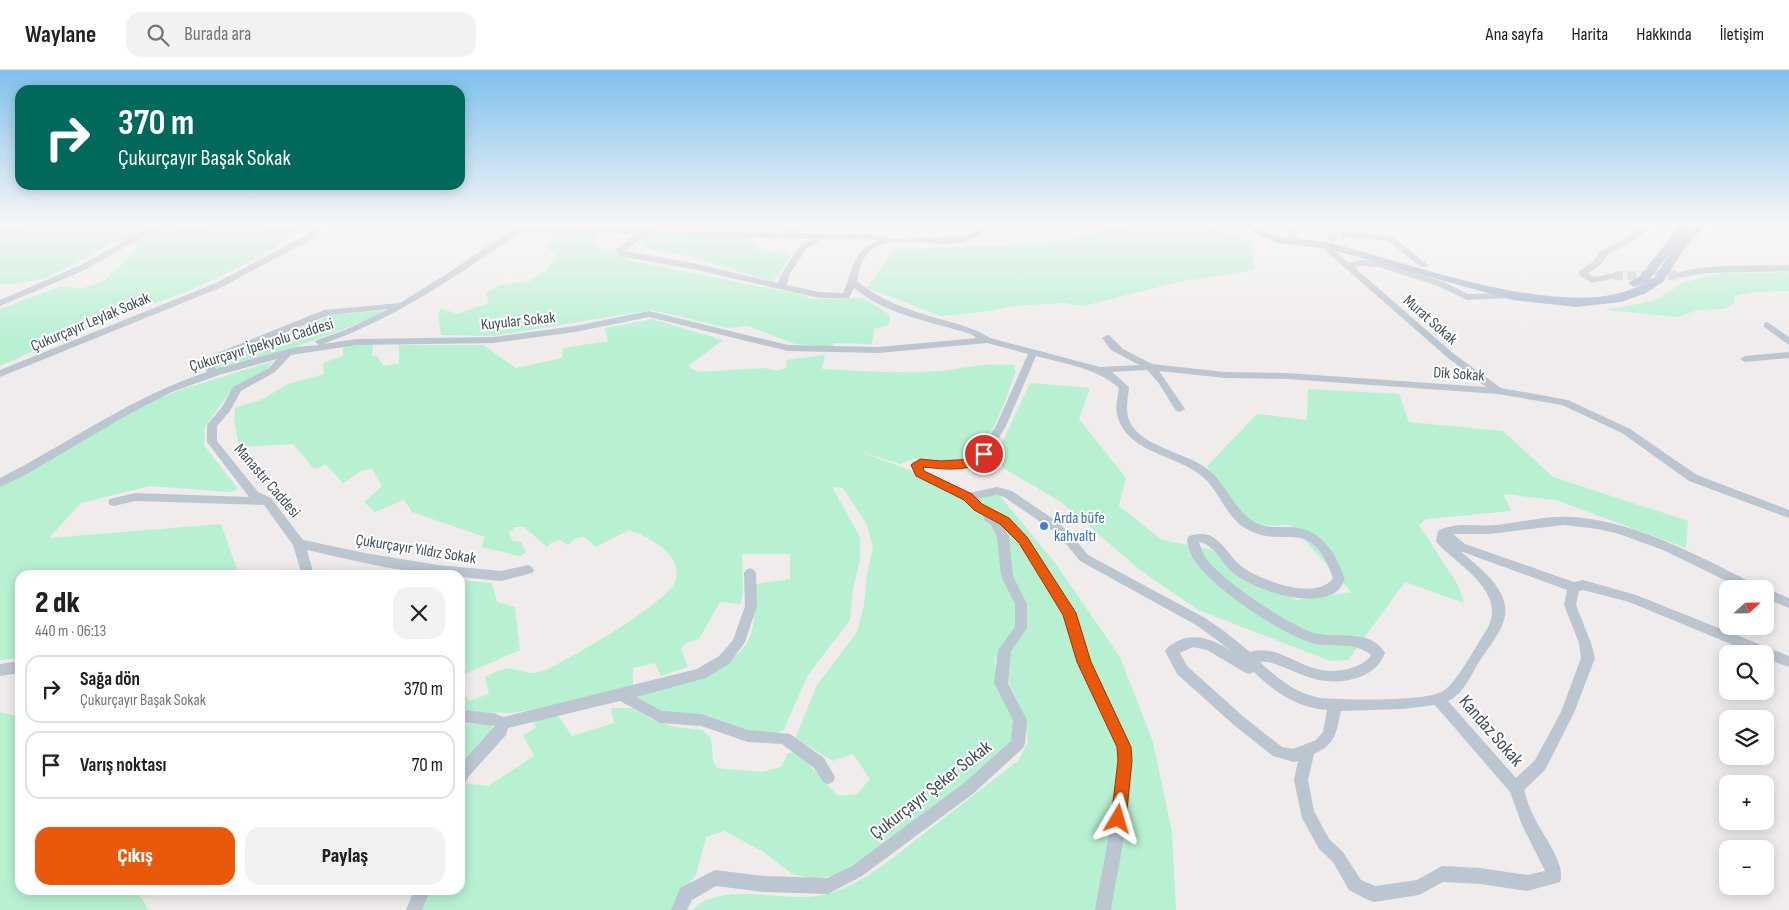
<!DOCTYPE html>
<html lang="tr">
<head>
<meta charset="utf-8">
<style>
	body { margin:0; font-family:"Sofia Sans Condensed",sans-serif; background:#f2f2f2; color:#202124; height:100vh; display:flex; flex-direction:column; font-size:19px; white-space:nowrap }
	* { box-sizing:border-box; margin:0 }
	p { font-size:16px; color:#757577 }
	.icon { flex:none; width:28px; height:28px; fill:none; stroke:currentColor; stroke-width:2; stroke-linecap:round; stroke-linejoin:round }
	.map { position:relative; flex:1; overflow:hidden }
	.details { position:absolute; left:15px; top:500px; width:450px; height:325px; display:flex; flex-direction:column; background:#fff; border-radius:15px; box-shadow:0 2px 12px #0003 }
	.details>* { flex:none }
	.hud { position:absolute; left:15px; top:15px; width:450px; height:105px; border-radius:15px; box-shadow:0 2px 12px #0003; background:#00695c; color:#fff; overflow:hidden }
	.needle { width:32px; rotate:68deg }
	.fabs { position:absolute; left:1719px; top:510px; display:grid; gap:10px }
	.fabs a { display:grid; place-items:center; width:55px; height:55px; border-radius:10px; background:#fff; box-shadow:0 2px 12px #0003; font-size:25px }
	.pin { position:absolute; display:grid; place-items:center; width:42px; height:42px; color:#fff; margin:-21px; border:2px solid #fff; border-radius:50%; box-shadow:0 1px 5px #0007 }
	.me { position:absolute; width:55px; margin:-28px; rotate:7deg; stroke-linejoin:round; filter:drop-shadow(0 0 4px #0008) }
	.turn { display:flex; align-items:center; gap:18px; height:105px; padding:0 20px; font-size:22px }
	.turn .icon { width:65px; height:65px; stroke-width:2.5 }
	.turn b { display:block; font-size:35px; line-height:42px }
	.round { display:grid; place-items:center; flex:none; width:52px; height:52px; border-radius:15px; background:#f2f2f2 }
	.headline { display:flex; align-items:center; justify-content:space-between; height:85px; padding:0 20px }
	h1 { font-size:30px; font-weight:800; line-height:38px }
	.button { display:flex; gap:10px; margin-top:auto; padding:10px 20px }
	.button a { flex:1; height:58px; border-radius:15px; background:#ea580c; color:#fff; font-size:20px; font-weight:800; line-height:58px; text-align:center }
	.button a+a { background:#f2f2f2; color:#202124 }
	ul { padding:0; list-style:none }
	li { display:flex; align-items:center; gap:15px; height:68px; margin:0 10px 8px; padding:0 10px; border:2px solid #e0e0e0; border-radius:15px }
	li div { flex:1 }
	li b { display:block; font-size:19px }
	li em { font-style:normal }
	header { display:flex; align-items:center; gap:30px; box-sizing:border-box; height:70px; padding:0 25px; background:#fff; border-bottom:1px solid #e0e0e0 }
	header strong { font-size:24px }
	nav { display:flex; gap:28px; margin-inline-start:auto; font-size:18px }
	.search { width:350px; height:45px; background:#f2f2f2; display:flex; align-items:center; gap:12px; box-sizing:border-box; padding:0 18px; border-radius:15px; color:#757577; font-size:19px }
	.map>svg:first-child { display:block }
	.green { fill:#b7f1d2 }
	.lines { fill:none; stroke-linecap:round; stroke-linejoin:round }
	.minor-tunnel { stroke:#cecccf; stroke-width:9; stroke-dasharray:9 4.5; stroke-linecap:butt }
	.minor { fill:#bcc6d0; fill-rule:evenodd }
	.major { fill:#aab9ce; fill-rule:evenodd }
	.route { fill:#ea580c; stroke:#983908 }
	.shop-dot { fill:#3f7fe0; stroke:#fff; stroke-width:2 }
	.labels { text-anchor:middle; stroke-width:4; stroke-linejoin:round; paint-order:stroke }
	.street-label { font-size:16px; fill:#444e5b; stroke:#fff }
	.shop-label { font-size:16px; fill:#366cbe; stroke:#fff; text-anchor:start }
	.near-street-label { font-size:19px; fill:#444e5b; stroke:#fff }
</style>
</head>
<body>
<header>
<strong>Waylane</strong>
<div class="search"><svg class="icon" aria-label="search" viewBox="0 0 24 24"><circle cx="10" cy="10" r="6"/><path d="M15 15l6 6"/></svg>Burada ara</div>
<nav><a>Ana sayfa</a><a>Harita</a><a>Hakkında</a><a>İletişim</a></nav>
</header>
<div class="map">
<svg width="1789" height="840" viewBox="0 0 1789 840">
	<rect width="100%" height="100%" fill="#f0ecec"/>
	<g class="green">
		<path d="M24,154H163L196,156L203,154L307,155C267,187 209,213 162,231C155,234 147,233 140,236C93,254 46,276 0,296V239L59,217L84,218L105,210L133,183L138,173H112L89,187L43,209L14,214H0V160Z"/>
		<polygon points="615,154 722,154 709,159 621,158"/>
		<polygon points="1129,154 1210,154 1252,173 1254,200 1178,212 1083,236 1064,233 1013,236 990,241 941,246 867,218 895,179 1002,176 1053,172"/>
		<polygon points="563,163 596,164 593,174 632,191 807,226 808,229 863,228 890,245 889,255 874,259 872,274 834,273 832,277 795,274 748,256 728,258 651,240 492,266 441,265 438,245 441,238 456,244 489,233 486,223 501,214 528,212 544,202 558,184 543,177"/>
		<path d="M646,164L749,168L761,180L790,184C789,193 777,203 773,212L691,186L651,180L640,170Z"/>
		<polygon points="1789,201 1789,221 1755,222 1734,226 1735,232 1725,239 1697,240 1679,247 1605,240 1653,231 1685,212 1722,203 1774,203"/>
		<path d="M388,240C332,266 275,285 216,300L213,292L226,286L332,245Z"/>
		<path d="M652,249L723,270L688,296L698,302L764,298L778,301L787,297L786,290L825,285L822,299C861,301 902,304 941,301C966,298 989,292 1014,295L1016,302C1003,332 990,392 949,391C931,390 916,385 900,394L856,380L912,401L965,430L990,425L1000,426L1056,494L1120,587L1153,672L1172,762L1176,840H693C719,810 787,833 822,825C859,818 896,785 926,762C957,738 988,714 1019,690L1028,671L1021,637L995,586L996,609L1016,652L1014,673L964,717L840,804L814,809L792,804L762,781L724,761L706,767L696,805L678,828L673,840H419L426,820H460V727L463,713L488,716L534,686L523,665L536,658L533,649L557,644L572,666L614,653L611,638H632L653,650L674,657L702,660L711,668L713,691L717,698L761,702L781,697L788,683H798L838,726L857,724L870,709L853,684L833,691L795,668L817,615L857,562L864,535L867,504L873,478L867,455L843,418L832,417L860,467V490L853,520L850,550L808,605L783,661L773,664L749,662L661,644L633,627C668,616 738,603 751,564C756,549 754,529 755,514L790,509V484H742L743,523L740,534L720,532L699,569L686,573L681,579L688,597L661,606L655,593L633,598V615L570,632L513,643L460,641V618L469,631L489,624L485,607C491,604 499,600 506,599C517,597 528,606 540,602C563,594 667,533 675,512C685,485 649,467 629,460L596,477L584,467L576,468L568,475L560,470L551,473L547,477L524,457H515L509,463L513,471L521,472L526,482L520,486L481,477L485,467L412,442L404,430L375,442L364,432L382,416L372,399L363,400L343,413L326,395L314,399L293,374L239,377L234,349L235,338L263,329L288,314L324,304L323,293L343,286V276L373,274L372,285L377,286L384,296L399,293V275H483L516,298L562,288L563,278L608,271L605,258Z"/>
		<polygon points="273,291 267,299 232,319 205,357 204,375 238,419 230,422 150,416 81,433 49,468 221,454 239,505 20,505 20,588 0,590 0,416 148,333 180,320"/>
		<polygon points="1030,313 1090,318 1079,349 1126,408 1119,436 1162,470 1209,479 1296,530 1351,522 1291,455 1240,456 1207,396 1257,344 1307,350 1308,319 1399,324 1409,352 1503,361 1553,407 1688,451 1686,478 1556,430 1503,424 1511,441 1426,449 1419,455 1458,515 1464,533 1405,512 1348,590 1330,591 1198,540 1140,500 1061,432 993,392"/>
		<polygon points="460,510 492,513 497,532 515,537 520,580 460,606"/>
		<polygon points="0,642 20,647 20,820 136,820 149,840 0,840"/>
		<polygon points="460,654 491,654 494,660 460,700"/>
	</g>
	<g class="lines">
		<g class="minor-tunnel">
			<polyline points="1331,182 1327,173 1334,166 1344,164"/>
			<polyline points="1614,206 1679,205"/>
		</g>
		<g class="minor">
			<polygon points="155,154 165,154 85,200 0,236 0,230 79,196"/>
			<polygon points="317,154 325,154 312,169 222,217 0,307 0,300 216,213 306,165"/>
			<path d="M520,154H529L527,157L780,163L781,160L793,158L797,154H805L799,162L792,163L885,165L888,166V169L965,166L975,162L981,154H989C965,195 895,154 868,183C861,191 859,202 857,211C881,231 911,241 940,249C958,254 975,258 990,268L1100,297L1139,295L1111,280L1102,268L1107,265L1110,266L1123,279L1152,294L1225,302L1287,303L1486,317L1448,288L1327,182L1328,180H1334L1349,193L1363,190L1383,192L1444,212L1468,224L1513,223V227L1510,228L1467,230L1438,216L1379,197L1363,196L1354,197L1454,284L1501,318L1568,330L1630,359L1697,405L1789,440V448L1689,411L1622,363L1562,335L1498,324L1287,309L1225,308L1159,301L1185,339L1180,342L1176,341L1158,312L1147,300L1112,302L1129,317C1128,329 1124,343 1131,354C1144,377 1186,383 1206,398C1226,412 1233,439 1254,452C1265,458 1276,457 1288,457C1320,457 1335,481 1345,509C1343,513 1340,519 1336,522C1311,539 1255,520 1233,503C1223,495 1214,474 1199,472C1201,477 1202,482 1205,487C1221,510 1287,554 1314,563C1335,569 1372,558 1385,583C1379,597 1371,603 1357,608C1334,615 1315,611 1293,601C1283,597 1270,590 1260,592C1277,608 1296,624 1320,628C1343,630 1426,632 1443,621C1457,613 1476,575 1486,561C1509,523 1460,497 1438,474L1436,471L1438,461C1456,451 1477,457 1497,455C1523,452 1548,445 1573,447C1640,452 1701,488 1759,516L1761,519H1743L1663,480L1619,464L1598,459L1564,455L1490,464H1453L1465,474L1574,512L1583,510L1636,525L1789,586V597L1765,588V584H1755L1629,532L1583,520L1579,521L1576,535L1591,573L1595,588L1574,643L1545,700L1524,720C1527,730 1530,740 1535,749C1543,765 1567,796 1560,812L1527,821L1480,814L1443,812L1419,825L1374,832L1368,830L1349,820L1333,792L1319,779L1302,748L1294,710L1298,691L1294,692L1273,686L1235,656L1177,604L1165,581C1168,576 1170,576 1174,573C1194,561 1214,570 1232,581L1196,555L1080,491L1061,468L1048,457L1004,427L997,425L977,429L982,434L1008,448L1027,467L1074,539L1091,591L1131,677C1135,726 1119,791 1111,840H1095C1103,791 1120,726 1117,677L1077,591L1064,544L1019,473L1004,458L1009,467L1013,506L1027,534V558L1011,581L1008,613L1027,650L1025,674L1023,678L974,723L862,806L828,824L765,822L716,816L692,830L687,840H671L680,818L715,800L765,806L827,808L852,796L964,713L1011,671L1013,650L994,613L998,580L1015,557V534L1001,506L997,467L991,455L984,450L983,445L974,440L964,430L916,406L911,395L912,392L920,390L973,389L996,356L1028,284L987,273L879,283L788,281L649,247L575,262L493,273L357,275L291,285L275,302L241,321L230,341L217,356V371L258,422L271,428L303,470L365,483L438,495L501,501L528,495L532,497L534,500L532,503L501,511L460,507V505C409,505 357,491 307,480L314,505H302L293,475L264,435L135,431L114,436L110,435L108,432L110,429L135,423L249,427L207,372V355L222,337L233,317L269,298L277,289L219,305L172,322L129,344L25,405L0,417V408C69,373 133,326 207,302L203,293L210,286L324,240L400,233L448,203ZM520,162L636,164L617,179L616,181L620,186L697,200L819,228H849L854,218C886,245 932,252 971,264L977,268L879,277L788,275L649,241L575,256L493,267L357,269L323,274C396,248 457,206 520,162ZM646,165L813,169L800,175L781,205L778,213L697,194L625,181ZM823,169L880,170C851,181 854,198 843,223L819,222L787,215L789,205L807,178ZM389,239L345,260L317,270L315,272L319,275L296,277L216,299L213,293L216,290L329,245ZM1036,286C1065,294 1097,298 1119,318C1118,326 1115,336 1117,344C1126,384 1178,384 1204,408C1220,423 1226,446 1245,458C1284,482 1310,442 1333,508C1317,532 1259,510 1241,496C1230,487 1224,473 1211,466C1204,463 1196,464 1189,466L1187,469C1188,478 1191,486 1197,494C1216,520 1281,564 1312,573C1331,578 1355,571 1371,585C1366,593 1358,596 1348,599C1338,601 1327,602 1317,599C1295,594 1274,574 1250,582L1224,561L1205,548L1088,485L1069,462L1056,451L1012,421L997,417L969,423L924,400L923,398L980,395L989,384L1006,356ZM1460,481L1567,520L1564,535L1579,573L1581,588L1561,642L1535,690L1516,708L1448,631C1463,625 1471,605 1479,592C1487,579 1498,567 1503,553C1515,523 1480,498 1460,481ZM1193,577L1207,580L1244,602L1249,604L1254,602C1274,622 1298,638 1327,640L1323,662L1316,670L1293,679L1282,677L1245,648L1187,596L1180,583ZM1435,635L1510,722L1522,755L1545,801L1527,805L1480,798L1442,796L1417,810L1375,816L1361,810L1343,782L1329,769L1314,741L1308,710L1314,684C1336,674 1336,663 1341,641L1403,639Z"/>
			<polygon points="1284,154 1292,154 1298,168 1297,170 1291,170"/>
			<polygon points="1644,154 1653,154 1634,171 1607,185 1600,195 1588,203 1594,207 1614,203 1618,206 1617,208 1592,213 1579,205 1579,201 1594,191 1601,181 1628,167"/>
			<polygon points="1344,161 1393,167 1428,195 1427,197 1421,197 1388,171 1341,166 1340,164"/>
			<path d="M1789,195V201L1706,203L1679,208L1675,205C1690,193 1766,196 1789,195Z"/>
			<polygon points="1767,252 1789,267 1789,275 1764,257 1764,253"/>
			<polygon points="1789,282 1789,288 1745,292 1740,289 1745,286"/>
			<polygon points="750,498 754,500 756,503 757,536 745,572 729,594 706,608 636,627 662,641 701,644 748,660 790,664 824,688 835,707 833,712 828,714 823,712 814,698 782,674 748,672 701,656 660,653 620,631 508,658 506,665 469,706 465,714 460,716 460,695 495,656 460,652 460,640 494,643 503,647 697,599 719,586 733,570 745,536 744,503 746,500"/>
			<polygon points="1765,518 1789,528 1789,538 1765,528 1765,519 1763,519"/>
			<polygon points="20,591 20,603 0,606 0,594"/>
			<polygon points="414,820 430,820 422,840 406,840"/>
		</g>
		<path class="major" d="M1238,154C1257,153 1264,164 1281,167C1298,170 1317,169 1334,174C1410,193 1575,256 1644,213L1634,217L1628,213L1640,206L1681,154H1693L1678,174L1695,154H1707L1682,182L1663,212L1644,224L1621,232L1576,237L1513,230L1329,179L1276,173ZM1671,182L1655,207L1649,210Z"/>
	</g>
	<linearGradient id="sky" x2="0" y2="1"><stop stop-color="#7ec0ec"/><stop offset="0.57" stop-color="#f8f6f6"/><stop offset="1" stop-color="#f8f6f6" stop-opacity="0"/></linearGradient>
	<rect width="1789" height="271" fill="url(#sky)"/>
	<path class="route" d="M984,380L990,384C976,404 944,399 923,397L924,401L972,424L982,434L1009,448L1027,467L1076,543L1091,592L1131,677L1132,690L1126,749L1124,754L1118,756L1113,754L1111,749L1118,690L1117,677L1077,592L1063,545L1019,473L1000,454L974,440L964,430L916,406L911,395L920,389L941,391L973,389Z"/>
	<circle class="shop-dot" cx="1044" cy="456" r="5"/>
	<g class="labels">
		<g class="street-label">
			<text transform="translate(1431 249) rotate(41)" y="6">Murat Sokak</text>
			<text transform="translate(518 250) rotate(-6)" y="6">Kuyular Sokak</text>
			<text transform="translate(90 251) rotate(-23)" y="6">Çukurçayır Leylak Sokak</text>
			<text transform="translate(261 274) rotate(-17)" y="6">Çukurçayır İpekyolu Caddesi</text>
			<text transform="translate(1459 303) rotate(4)" y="6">Dik Sokak</text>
			<text transform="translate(268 410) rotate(49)" y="6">Manastır Caddesi</text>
			<text transform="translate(416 478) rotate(9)" y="6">Çukurçayır Yıldız Sokak</text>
		</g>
		<g class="shop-label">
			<text x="1054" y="453">Arda büfe<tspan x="1054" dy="18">kahvaltı</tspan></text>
		</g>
		<g class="near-street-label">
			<text transform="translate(1492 660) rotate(49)" y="7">Kandaz Sokak</text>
			<text transform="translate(930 719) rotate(-38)" y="7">Çukurçayır Şeker Sokak</text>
		</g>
	</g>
</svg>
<div class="fabs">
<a><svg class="needle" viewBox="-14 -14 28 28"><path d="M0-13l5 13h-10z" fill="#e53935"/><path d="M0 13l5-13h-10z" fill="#757577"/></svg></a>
<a><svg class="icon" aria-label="search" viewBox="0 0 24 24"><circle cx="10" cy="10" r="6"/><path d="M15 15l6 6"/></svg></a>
<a><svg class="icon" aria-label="layers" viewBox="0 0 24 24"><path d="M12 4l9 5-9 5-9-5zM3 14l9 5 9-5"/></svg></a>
<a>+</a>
<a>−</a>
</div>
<div class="pin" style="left:984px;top:384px;background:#d93025"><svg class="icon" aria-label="arrive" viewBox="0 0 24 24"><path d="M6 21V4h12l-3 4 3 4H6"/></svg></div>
<svg class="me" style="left:1118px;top:749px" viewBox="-20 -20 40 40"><path d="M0-17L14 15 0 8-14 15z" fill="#ea580c" stroke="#fff" stroke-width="4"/></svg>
<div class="hud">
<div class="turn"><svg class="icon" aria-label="right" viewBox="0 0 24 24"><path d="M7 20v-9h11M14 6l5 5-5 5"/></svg><div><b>370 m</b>Çukurçayır Başak Sokak</div></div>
</div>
<section class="details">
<div class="headline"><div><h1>2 dk</h1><p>440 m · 06:13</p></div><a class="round"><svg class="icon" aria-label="close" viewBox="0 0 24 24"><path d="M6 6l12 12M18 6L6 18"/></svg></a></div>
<ul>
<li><svg class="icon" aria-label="right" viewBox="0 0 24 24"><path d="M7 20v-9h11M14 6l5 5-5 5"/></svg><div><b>Sağa dön</b><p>Çukurçayır Başak Sokak</p></div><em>370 m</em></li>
<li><svg class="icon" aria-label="arrive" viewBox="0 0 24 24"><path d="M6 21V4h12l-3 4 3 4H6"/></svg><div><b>Varış noktası</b></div><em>70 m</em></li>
</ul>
<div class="button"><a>Çıkış</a><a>Paylaş</a></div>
</section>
</div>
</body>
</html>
